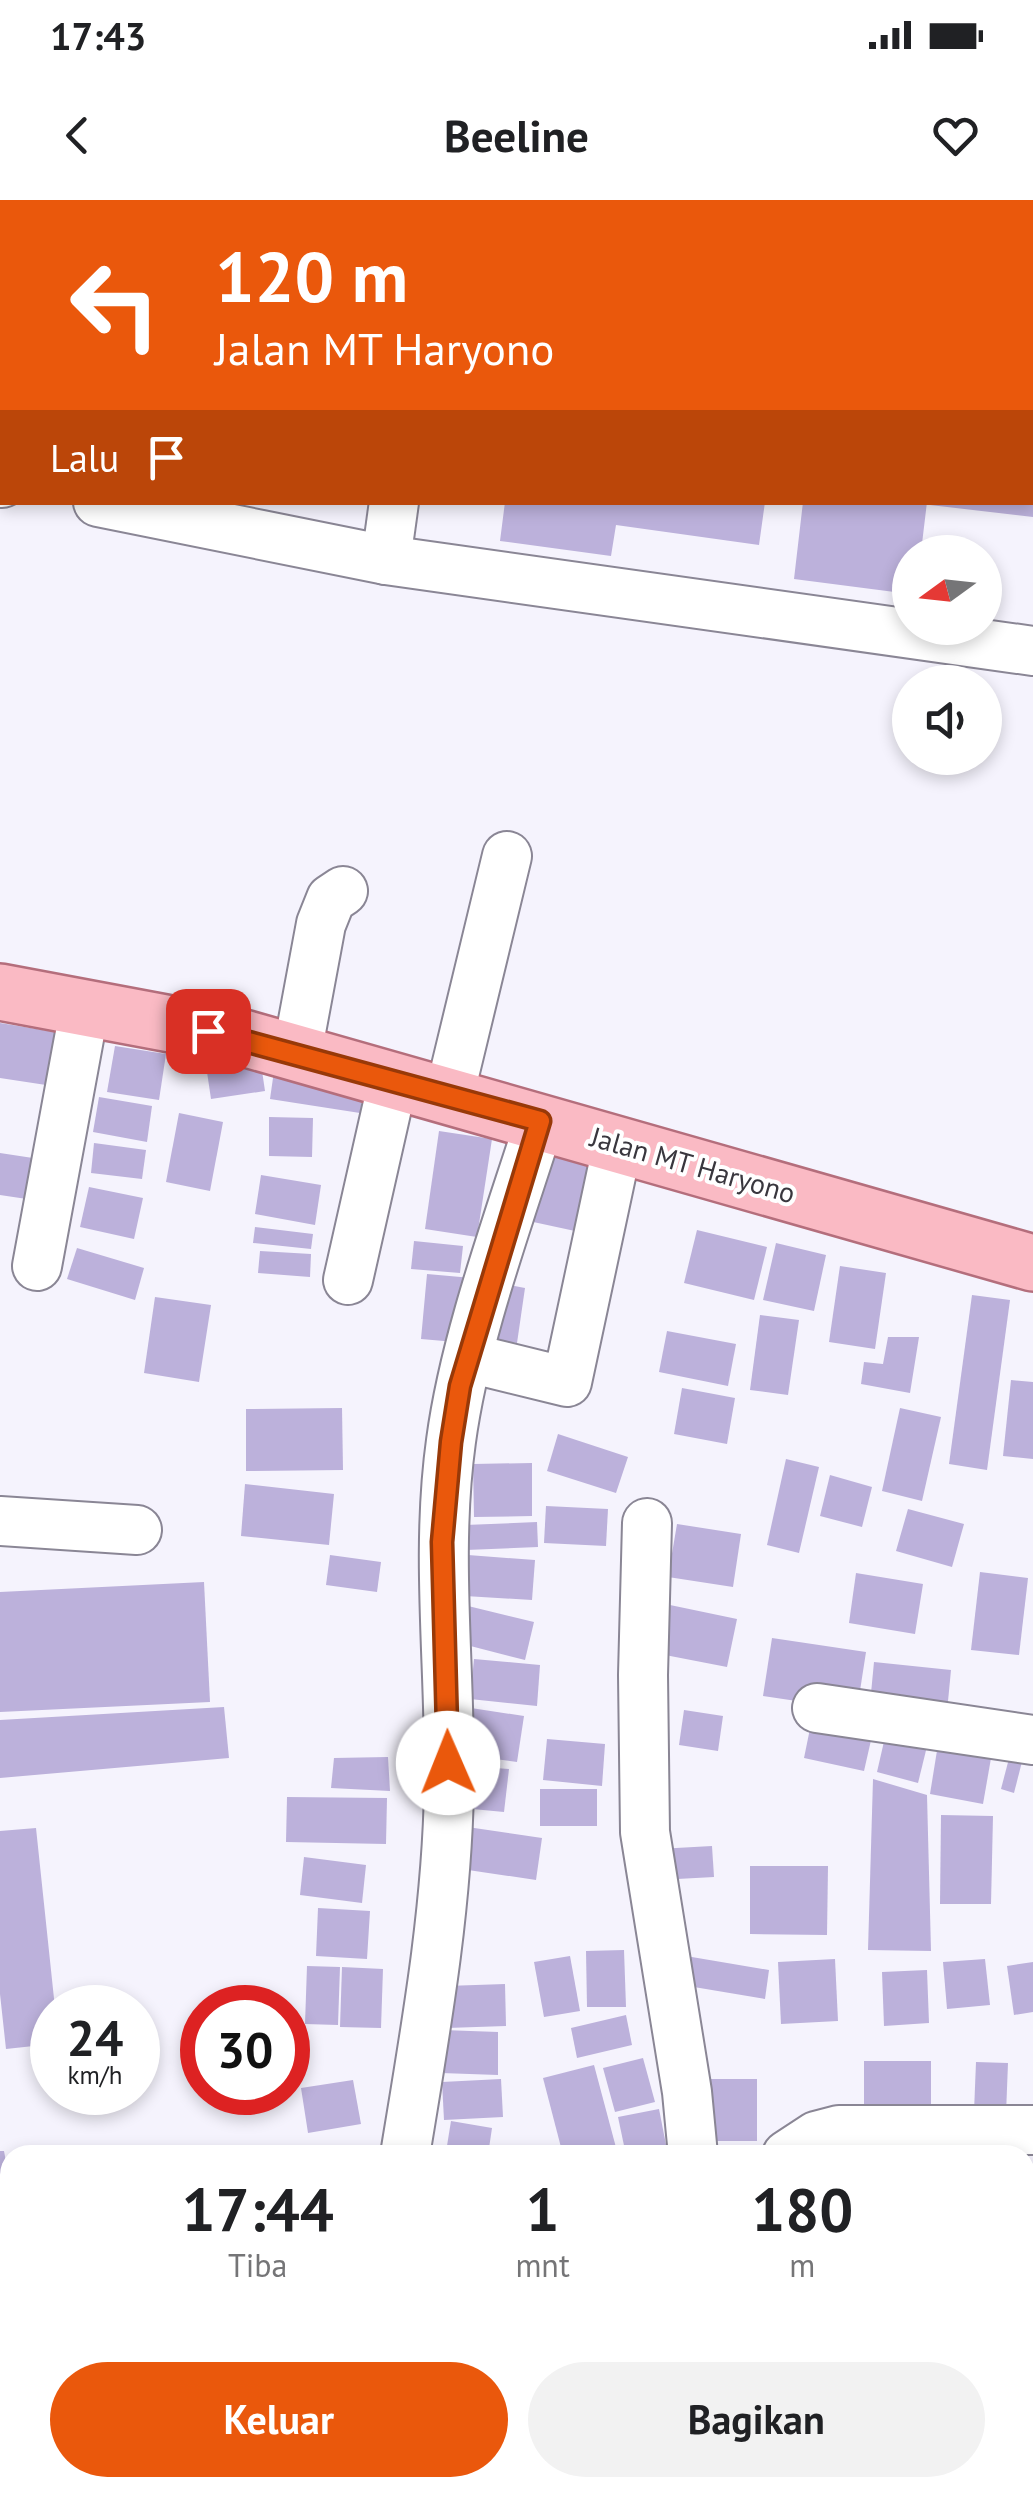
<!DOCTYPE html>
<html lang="id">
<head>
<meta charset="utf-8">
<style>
	body { margin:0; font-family:"PT Sans",sans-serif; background:#f2f2f2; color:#202124; height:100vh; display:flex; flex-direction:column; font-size:38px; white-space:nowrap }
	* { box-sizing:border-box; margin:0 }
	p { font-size:32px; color:#757577 }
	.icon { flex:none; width:55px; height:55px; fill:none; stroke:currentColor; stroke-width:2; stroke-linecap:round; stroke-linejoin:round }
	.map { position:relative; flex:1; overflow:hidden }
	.sheet { position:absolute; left:0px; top:1945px; width:1035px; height:352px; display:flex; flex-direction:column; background:#fff; border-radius:30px 30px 0 0; box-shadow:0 5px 15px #0003 }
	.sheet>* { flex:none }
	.banner { position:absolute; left:0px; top:0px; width:1035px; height:305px; box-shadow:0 5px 15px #0003; background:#ea580c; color:#fff; overflow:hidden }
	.needle { width:65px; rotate:255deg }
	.buttons { position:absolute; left:892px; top:335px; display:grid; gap:20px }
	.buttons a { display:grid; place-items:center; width:110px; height:110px; border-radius:50%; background:#fff; box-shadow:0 5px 15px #0003; font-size:50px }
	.speed { position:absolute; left:30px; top:1785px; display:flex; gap:20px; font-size:50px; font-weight:700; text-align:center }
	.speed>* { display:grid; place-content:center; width:130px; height:130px; border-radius:50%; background:#fff; box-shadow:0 5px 15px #0003; line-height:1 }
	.speed small { font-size:25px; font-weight:400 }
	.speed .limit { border:15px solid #d22; background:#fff; color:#111 }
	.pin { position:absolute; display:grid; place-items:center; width:85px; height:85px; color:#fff; margin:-42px; border-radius:20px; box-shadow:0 5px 15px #0006 }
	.me { position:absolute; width:110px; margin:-55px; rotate:359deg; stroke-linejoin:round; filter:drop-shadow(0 0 8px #0008) }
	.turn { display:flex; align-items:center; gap:35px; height:210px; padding:0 50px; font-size:45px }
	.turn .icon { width:130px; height:130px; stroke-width:2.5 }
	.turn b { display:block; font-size:70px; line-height:85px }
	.then { display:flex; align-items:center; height:95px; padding:0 50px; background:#0003; gap:20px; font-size:38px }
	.eta { display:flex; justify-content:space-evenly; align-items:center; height:170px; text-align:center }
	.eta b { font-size:60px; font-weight:600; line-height:70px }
	.primary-button { display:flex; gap:20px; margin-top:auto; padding:20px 50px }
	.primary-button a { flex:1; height:115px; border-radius:60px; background:#ea580c; color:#fff; font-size:40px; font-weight:600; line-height:115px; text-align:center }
	.primary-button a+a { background:#f2f2f2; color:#202124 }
	.status { display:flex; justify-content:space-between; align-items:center; height:70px; padding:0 50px; background:#fff; direction:ltr }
	.status svg { height:28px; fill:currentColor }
	header { display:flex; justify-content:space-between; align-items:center; height:130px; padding:0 50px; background:#fff; font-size:45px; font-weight:600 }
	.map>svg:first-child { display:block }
	.building { fill:#bcb1db }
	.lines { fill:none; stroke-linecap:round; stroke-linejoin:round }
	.minor-casing { stroke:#8a8695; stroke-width:52 }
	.major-casing { stroke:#b46e7c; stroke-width:60 }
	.minor { stroke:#fff; stroke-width:48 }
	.major { stroke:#fabac4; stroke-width:55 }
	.route-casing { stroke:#983908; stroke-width:25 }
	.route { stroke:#ea580c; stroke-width:18 }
	.labels { text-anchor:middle; stroke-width:8; stroke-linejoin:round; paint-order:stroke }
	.street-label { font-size:28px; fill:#39373e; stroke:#fff }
</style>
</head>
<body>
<div class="status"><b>17:43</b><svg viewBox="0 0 49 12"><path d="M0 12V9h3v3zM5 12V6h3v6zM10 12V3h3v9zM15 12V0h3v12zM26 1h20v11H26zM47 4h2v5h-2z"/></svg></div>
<header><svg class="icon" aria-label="back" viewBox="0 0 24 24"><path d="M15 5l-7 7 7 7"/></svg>Beeline<svg class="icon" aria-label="heart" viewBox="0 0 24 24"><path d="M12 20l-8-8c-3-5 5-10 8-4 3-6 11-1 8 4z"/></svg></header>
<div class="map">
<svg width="1033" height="2297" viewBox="0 0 1033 2297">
	<rect width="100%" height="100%" fill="#f5f3fd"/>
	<g class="building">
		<polygon points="505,302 765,302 759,345 616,325 611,356 500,341"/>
		<polygon points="803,302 927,302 921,352 910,352 910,394 794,379"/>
		<polygon points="930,302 1033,302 1033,317 930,305"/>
		<polygon points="0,823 55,832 46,885 0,878"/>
		<polygon points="115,846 166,854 159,900 107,892"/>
		<polygon points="261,864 265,891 211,899 207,872"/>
		<polygon points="274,871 364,885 360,913 270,899"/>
		<polygon points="99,897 152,906 147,942 93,932"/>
		<polygon points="179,913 223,922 210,991 166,982"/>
		<polygon points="269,917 313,918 312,957 269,956"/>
		<polygon points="439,931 492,939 477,1037 425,1029"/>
		<polygon points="94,943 146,950 142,979 91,973"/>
		<polygon points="539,944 591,955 575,1031 524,1020"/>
		<polygon points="0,953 46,960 40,1001 0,995"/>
		<polygon points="261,975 321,985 315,1025 255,1014"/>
		<polygon points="89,987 143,998 134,1039 80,1027"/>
		<polygon points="255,1027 313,1034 311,1049 253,1043"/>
		<polygon points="697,1030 767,1047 754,1100 684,1083"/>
		<polygon points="414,1041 463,1046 460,1073 411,1069"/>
		<polygon points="776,1043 826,1055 814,1111 763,1100"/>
		<polygon points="77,1048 144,1068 135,1100 67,1079"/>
		<polygon points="260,1051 311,1054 310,1077 258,1073"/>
		<polygon points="840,1066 886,1073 875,1149 829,1142"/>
		<polygon points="427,1074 472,1078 467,1143 421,1139"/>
		<polygon points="498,1083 525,1088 517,1143 490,1139"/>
		<polygon points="972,1095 1010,1100 987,1270 949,1264"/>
		<polygon points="155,1097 211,1105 199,1182 144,1173"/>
		<polygon points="760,1115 799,1120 788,1195 750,1190"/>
		<polygon points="667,1131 736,1144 728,1186 659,1172"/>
		<polygon points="888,1137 919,1137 910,1193 861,1184 864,1162 883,1164"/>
		<polygon points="1011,1180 1033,1182 1033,1259 1003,1256"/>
		<polygon points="682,1188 735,1198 727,1244 674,1234"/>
		<polygon points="342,1208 343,1270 246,1271 246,1209"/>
		<polygon points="900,1208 941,1217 922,1301 882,1291"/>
		<polygon points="558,1234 628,1257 616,1293 547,1271"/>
		<polygon points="786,1259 819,1267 799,1353 767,1345"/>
		<polygon points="532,1263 532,1316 474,1317 473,1264"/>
		<polygon points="830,1275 872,1287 862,1327 820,1316"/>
		<polygon points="245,1284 334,1294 329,1345 241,1336"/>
		<polygon points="546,1306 608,1309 606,1346 544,1343"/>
		<polygon points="908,1309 964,1324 952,1367 896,1351"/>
		<polygon points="537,1322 538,1347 466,1350 465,1325"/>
		<polygon points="677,1324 741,1334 733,1387 668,1377"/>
		<polygon points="330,1355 381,1362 377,1392 326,1385"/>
		<polygon points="468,1355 535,1360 532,1400 465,1396"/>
		<polygon points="980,1372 1028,1378 1019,1455 971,1450"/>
		<polygon points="856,1373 923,1384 915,1434 849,1423"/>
		<polygon points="204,1382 210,1502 0,1512 0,1392"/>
		<polygon points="464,1405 534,1422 525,1460 455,1442"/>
		<polygon points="670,1405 737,1419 727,1467 660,1454"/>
		<polygon points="772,1438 866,1452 857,1510 763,1496"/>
		<polygon points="474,1459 540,1465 537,1506 470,1499"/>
		<polygon points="874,1462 951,1470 946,1522 869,1514"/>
		<polygon points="458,1506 524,1516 517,1562 452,1553"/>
		<polygon points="224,1507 229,1558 0,1578 0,1520"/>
		<polygon points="684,1510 723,1516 718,1551 679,1545"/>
		<polygon points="813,1514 874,1527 864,1571 804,1558"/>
		<polygon points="888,1524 930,1534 918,1583 877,1572"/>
		<polygon points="940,1532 994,1541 983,1604 930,1594"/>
		<polygon points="547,1539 605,1544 602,1586 543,1580"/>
		<polygon points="1012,1547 1025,1550 1014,1593 1001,1589"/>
		<polygon points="388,1557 390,1591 331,1588 334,1558"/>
		<polygon points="466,1566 509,1569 504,1612 462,1608"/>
		<polygon points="873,1579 927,1595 931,1751 868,1750"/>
		<rect x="540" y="1589" width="57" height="37"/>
		<polygon points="287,1597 387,1598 386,1644 286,1642"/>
		<polygon points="941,1615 993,1616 991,1704 940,1704"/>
		<polygon points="454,1625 542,1638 536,1680 448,1667"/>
		<polygon points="36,1628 55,1808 52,1808 52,1844 6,1849 0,1794 0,1631"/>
		<polygon points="712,1646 714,1677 659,1680 658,1649"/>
		<polygon points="304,1657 366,1665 362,1703 300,1695"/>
		<polygon points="750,1666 828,1666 827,1735 750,1734"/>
		<polygon points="318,1708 370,1711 367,1759 316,1756"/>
		<polygon points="624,1750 626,1807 587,1807 586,1751"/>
		<polygon points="680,1755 769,1770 765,1799 676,1784"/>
		<polygon points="570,1756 580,1811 544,1817 534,1762"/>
		<polygon points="835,1759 838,1821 781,1824 778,1762"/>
		<polygon points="985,1759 990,1805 947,1809 943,1762"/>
		<polygon points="1033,1762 1033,1812 1014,1815 1007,1766"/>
		<polygon points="307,1766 340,1767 338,1825 305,1824"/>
		<polygon points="342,1767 383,1769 381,1828 340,1827"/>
		<polygon points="927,1770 929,1823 884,1826 882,1772"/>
		<polygon points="505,1784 506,1826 447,1828 446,1786"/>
		<polygon points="626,1815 632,1845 577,1858 571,1828"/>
		<polygon points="443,1830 498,1832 498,1875 441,1873"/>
		<polygon points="643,1858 655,1902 615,1912 603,1868"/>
		<rect x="864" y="1861" width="67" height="52"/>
		<polygon points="976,1862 1008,1863 1006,1914 974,1912"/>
		<polygon points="594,1865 618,1955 563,1955 543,1878"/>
		<polygon points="501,1879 503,1917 444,1920 442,1882"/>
		<rect x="707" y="1879" width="50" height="62"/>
		<polygon points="353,1880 361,1924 308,1933 301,1888"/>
		<polygon points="659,1909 668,1955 626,1955 618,1917"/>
		<polygon points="451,1921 492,1928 488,1955 446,1952"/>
		<polygon points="0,1951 4,1951 10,1983 10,2013 0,2015"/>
		<polygon points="7,2052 10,2099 0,2100 0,2053"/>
		<polygon points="10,2176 10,2237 0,2239 0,2179"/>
		<polygon points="0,2277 10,2288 19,2288 21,2297 0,2297"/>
		<polygon points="24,2288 80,2288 82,2297 26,2297"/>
		<polygon points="90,2288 148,2288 150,2297 93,2297"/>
		<polygon points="210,2288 278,2288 279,2297 211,2297"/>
		<polygon points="536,2288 538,2297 502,2297 502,2292"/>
		<polygon points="659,2288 745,2288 747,2296 662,2297"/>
		<polygon points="758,2288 807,2288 809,2297 760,2297"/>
	</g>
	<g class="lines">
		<defs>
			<g id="minor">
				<polyline points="435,2 436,0"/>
				<polyline points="0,283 2,283"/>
				<polyline points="98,302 386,360 1033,451"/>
				<polyline points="386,360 394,302"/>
				<polyline points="297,853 321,724 331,699 343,691"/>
				<polyline points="449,896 507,656"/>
				<polyline points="37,1066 85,806"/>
				<polyline points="348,1080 393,881"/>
				<polyline points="469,1158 567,1182 618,943"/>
				<polyline points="0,1321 137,1330"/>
				<polyline points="647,1323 643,1475 645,1632 687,1892 693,1955"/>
				<polyline points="817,1508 1033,1540"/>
				<path d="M405,1955C425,1833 447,1712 449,1588C451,1472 435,1356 451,1241C465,1137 508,1022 540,921"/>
				<polyline points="787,1955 816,1936 839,1930 1033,1930"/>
				<polyline points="0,2267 10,2265"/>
				<polyline points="189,2288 192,2297"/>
			</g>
			<polyline id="major" points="0,792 240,837 1033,1063"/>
		</defs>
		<use href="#minor" class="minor-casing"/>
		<use href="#major" class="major-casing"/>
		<use href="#minor" class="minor"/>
		<use href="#major" class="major"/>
	</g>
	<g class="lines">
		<defs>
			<polyline id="route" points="208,831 540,921 460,1186 451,1242 442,1342 448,1563"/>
		</defs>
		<use href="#route" class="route-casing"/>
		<use href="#route" class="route"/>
	</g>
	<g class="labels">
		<g class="street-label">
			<text transform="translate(693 965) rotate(16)" y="10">Jalan MT Haryono</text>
		</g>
	</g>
</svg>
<div class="buttons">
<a><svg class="needle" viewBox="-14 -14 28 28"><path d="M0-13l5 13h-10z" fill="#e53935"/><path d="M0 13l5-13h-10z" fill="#757577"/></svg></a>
<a><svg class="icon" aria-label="sound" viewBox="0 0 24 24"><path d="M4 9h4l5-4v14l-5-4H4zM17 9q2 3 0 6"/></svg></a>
</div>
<div class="speed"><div>24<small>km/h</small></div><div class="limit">30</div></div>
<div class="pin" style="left:208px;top:831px;background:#d93025"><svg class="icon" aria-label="arrive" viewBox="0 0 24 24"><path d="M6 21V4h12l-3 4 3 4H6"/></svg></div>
<svg class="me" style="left:448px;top:1563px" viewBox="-20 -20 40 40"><circle r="19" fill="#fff"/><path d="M0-13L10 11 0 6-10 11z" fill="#ea580c"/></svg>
<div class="banner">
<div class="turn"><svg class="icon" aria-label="left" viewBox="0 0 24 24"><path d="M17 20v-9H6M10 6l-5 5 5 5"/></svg><div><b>120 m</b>Jalan MT Haryono</div></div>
<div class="then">Lalu<svg class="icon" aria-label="arrive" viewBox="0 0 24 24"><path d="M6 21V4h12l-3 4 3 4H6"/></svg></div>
</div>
<section class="sheet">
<div class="eta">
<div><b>17:44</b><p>Tiba</p></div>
<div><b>1</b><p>mnt</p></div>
<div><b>180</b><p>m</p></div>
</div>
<div class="primary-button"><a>Keluar</a><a>Bagikan</a></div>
</section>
</div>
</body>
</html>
